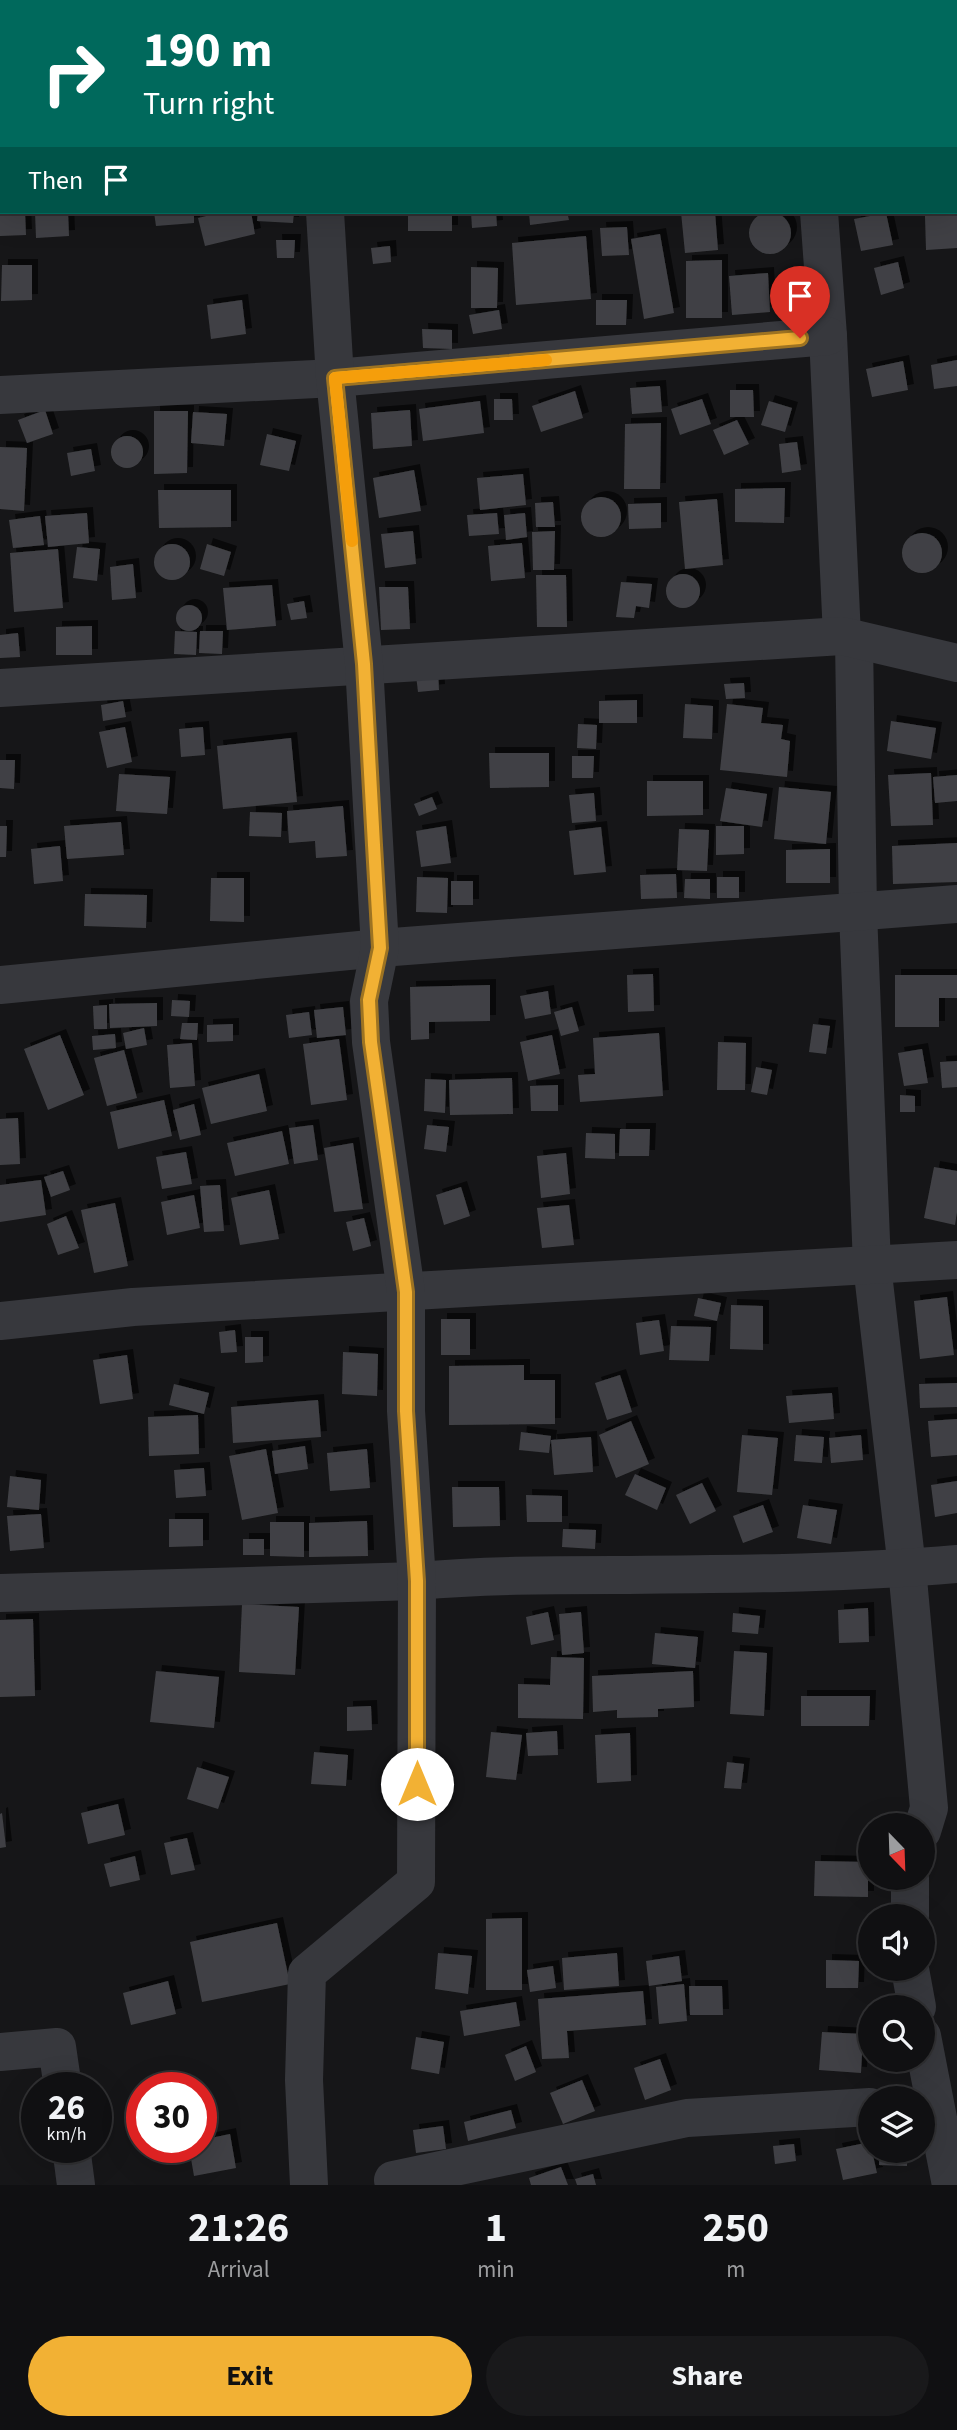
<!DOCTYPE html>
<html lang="en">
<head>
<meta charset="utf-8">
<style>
	body { margin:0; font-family:"Source Sans 3",sans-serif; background:#19191b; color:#f1f3f6; height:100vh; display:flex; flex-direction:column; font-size:26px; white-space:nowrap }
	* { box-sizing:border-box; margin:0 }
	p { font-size:23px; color:#9c9d9f }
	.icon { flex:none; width:38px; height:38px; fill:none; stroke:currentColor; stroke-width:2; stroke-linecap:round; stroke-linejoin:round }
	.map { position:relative; height:2185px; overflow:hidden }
	.details { display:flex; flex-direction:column; background:#101012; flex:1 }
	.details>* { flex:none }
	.guide { position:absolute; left:0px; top:0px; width:957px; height:214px; box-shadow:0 7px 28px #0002,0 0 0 2px #303032; background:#00695c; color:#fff; overflow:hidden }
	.needle { width:46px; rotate:157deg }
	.fabs { position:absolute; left:858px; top:1813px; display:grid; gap:14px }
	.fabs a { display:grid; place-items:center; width:77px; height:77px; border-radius:50%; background:#101012; box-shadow:0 7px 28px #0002,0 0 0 2px #303032; font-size:35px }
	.speed { position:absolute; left:21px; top:2072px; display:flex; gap:14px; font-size:35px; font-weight:700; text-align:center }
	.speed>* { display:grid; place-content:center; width:91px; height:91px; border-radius:50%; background:#101012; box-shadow:0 7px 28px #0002,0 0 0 2px #303032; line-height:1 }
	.speed small { font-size:18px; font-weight:400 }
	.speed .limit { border:10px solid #d22; background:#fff; color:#111 }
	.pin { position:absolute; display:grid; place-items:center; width:60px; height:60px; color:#fff; margin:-72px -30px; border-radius:50% 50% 50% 0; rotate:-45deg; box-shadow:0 0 7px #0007 }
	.pin .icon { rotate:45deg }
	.me { position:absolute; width:77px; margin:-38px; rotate:0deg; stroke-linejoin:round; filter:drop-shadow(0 0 5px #0008) }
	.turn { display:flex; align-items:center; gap:24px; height:147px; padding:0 28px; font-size:32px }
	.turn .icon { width:91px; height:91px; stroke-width:2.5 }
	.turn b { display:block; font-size:49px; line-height:60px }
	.then { display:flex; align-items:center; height:66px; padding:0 28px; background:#0003; gap:14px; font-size:26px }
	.eta { display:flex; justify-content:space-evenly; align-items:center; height:119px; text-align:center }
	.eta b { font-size:42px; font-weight:700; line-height:49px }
	.button { display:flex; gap:14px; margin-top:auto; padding:14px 28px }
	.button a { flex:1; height:80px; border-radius:42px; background:#f2b134; color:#111; font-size:28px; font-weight:700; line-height:80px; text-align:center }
	.button a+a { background:#19191b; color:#f1f3f6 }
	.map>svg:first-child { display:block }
	.building { fill:#404145; filter:url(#shadow) }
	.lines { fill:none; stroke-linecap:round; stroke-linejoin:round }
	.minor { stroke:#37383d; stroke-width:38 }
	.route-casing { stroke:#9d7322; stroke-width:18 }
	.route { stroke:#f2b134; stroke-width:12 }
	.slow { stroke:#f59e0b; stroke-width:12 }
</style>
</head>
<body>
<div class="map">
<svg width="957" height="2185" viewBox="0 0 957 2185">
	<defs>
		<filter id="shadow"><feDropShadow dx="6" dy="-6" stdDeviation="0" flood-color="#0009"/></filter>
	</defs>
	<rect width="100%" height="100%" fill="#161618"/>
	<g class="building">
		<circle cx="770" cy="233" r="21"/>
		<polygon points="0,212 25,212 26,235 0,236"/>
		<polygon points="35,212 68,212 69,236 36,238"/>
		<polygon points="154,212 194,212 194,223 156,226"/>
		<polygon points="223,212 251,212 255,234 205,246 198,218"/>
		<polygon points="258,212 294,212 293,223 257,221"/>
		<rect x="408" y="212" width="44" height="19"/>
		<polygon points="471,212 496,212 497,226 472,228"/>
		<polygon points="529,212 567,212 569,220 530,225"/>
		<polygon points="577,212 620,212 620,214 577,216"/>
		<polygon points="681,212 715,212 718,250 685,253"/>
		<polygon points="886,213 893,245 861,251 854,219"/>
		<polygon points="957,214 957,248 926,250 925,216"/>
		<polygon points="627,227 629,255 602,256 600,228"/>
		<polygon points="660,234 674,313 644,319 631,239"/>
		<polygon points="586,236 591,299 516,305 512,243"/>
		<polygon points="276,240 295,240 294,258 277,258"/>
		<polygon points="390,246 391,262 373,264 371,248"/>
		<polygon points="722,260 722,318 686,318 686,261"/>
		<polygon points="898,262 904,288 881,295 874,268"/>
		<polygon points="2,265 32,265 32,300 1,301"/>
		<polygon points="471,267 498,268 497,308 471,308"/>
		<polygon points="768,273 770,312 732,315 729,276"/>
		<polygon points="798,278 805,297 781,306 773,287"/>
		<polygon points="242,300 246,334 211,339 207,305"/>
		<polygon points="596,300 627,300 626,325 596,325"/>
		<polygon points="499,310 502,329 473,334 469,315"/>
		<polygon points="422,329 452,330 452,349 423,348"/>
		<polygon points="957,360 957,386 934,389 931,365"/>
		<polygon points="903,361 908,390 872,397 866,369"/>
		<polygon points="660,386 662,412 632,414 630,388"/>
		<polygon points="730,390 753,390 754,417 730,417"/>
		<polygon points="575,391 583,418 541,432 532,406"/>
		<polygon points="494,399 512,399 513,420 494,420"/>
		<polygon points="702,399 711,424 680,435 671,409"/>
		<polygon points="480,401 484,433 423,441 419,409"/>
		<polygon points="769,401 792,408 785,432 761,425"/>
		<polygon points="45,410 53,434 27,443 18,420"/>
		<polygon points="410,410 412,446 373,449 371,413"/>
		<polygon points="154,411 188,411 187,473 154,474"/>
		<polygon points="193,412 227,414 224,446 191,443"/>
		<polygon points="737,420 749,444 724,455 713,430"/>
		<polygon points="661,423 660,489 624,489 625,424"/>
		<polygon points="267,434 296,441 289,471 260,465"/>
		<circle cx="127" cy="452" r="16"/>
		<polygon points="797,442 801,470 782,473 779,444"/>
		<polygon points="0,447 27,448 24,511 0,509"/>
		<polygon points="91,449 95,471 71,476 67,453"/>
		<polygon points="414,470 421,511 379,518 373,478"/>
		<polygon points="523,474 526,505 480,510 477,478"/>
		<polygon points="785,488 784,523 735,522 735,489"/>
		<polygon points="158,490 231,490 231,527 159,528"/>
		<circle cx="601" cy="517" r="20"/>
		<polygon points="717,499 723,565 685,569 679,502"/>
		<polygon points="553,502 555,527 536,527 535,503"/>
		<polygon points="661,503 661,528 629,529 628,504"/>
		<polygon points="87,513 89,543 48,547 45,516"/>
		<polygon points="497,513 499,534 469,536 467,515"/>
		<polygon points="525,513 527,537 506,540 504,515"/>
		<polygon points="40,516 44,545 13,548 9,520"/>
		<polygon points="413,531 416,564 385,568 381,534"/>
		<polygon points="555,531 554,570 533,570 532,532"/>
		<circle cx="922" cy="553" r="20"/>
		<polygon points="522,543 525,578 491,581 488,546"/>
		<polygon points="207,544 231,552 224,576 200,569"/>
		<circle cx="172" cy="562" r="18"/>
		<polygon points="77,547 100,549 97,581 73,578"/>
		<polygon points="58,549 63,608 14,612 10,553"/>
		<polygon points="133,564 136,598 112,600 110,567"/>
		<circle cx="683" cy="591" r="17"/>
		<polygon points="536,575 566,575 567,627 537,627"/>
		<polygon points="621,582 652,584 649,608 636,606 634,618 616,617"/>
		<polygon points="272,585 276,626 227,630 223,588"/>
		<polygon points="379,587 408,587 410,629 381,630"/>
		<polygon points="304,601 307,618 291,620 287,604"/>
		<circle cx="189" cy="618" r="13"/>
		<polygon points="92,626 92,655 56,655 56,627"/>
		<polygon points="175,631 197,632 196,655 174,654"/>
		<polygon points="200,631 223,631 222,654 199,653"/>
		<polygon points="18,633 20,657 0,658 0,635"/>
		<polygon points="438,672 439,690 418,692 416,675"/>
		<polygon points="744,683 745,698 726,699 724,684"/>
		<polygon points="637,700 637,723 599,723 599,701"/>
		<polygon points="123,701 126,717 103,721 101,705"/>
		<polygon points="685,704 713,706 712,739 683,738"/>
		<polygon points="727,704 763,708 761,723 783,725 781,739 790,741 787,777 720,770"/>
		<polygon points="891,721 936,728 931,759 887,751"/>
		<polygon points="578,724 597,725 596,749 577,748"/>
		<polygon points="125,727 132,762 107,768 99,732"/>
		<polygon points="203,727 205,755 181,757 179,729"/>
		<polygon points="291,738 297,802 223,809 217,746"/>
		<polygon points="489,753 549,753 549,787 490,788"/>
		<polygon points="572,756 594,756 593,778 572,778"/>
		<polygon points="0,760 15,760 14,789 0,788"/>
		<polygon points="931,773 933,825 891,826 888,775"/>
		<polygon points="119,774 170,777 167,814 116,811"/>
		<polygon points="957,775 957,801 935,803 933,777"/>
		<polygon points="647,781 703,781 703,815 647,816"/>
		<polygon points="779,787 831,792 826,844 774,839"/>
		<polygon points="726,788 767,794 762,827 720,821"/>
		<polygon points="594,793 596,821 572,823 569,795"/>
		<polygon points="432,797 437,809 419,816 414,804"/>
		<polygon points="343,806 347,856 316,858 315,841 289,843 287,811"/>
		<polygon points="250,812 282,813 281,837 249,836"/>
		<polygon points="121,822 124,855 67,859 64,826"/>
		<polygon points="0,826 7,826 6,857 0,857"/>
		<polygon points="446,826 451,863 421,867 416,831"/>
		<polygon points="716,826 744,826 744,854 716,855"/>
		<polygon points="601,827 606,872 574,875 569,831"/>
		<polygon points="679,829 709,830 707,871 677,870"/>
		<polygon points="957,843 957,882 893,884 892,846"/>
		<polygon points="60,846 63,881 34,884 31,849"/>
		<polygon points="830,849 830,883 786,883 786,850"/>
		<polygon points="676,874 677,898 641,899 640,875"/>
		<polygon points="417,877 448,878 447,913 416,912"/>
		<rect x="717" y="877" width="22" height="21"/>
		<polygon points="211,878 244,878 244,922 210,921"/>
		<polygon points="685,879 710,879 710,899 684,898"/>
		<rect x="451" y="881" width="22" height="24"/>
		<polygon points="85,894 147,895 146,928 84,926"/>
		<polygon points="653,974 654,1011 628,1012 627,975"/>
		<polygon points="895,975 957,975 957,998 939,998 939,1027 895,1027"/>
		<polygon points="490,985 490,1021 429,1022 429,1039 411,1040 410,987"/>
		<polygon points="548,991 551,1014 525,1019 520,996"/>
		<polygon points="172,1000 190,1001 189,1017 171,1016"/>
		<polygon points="157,1003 157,1026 110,1028 109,1004"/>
		<polygon points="107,1005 107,1029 94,1029 93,1006"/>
		<polygon points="343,1007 346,1035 317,1038 314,1010"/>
		<polygon points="572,1007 579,1031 561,1036 554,1012"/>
		<polygon points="309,1012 312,1035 289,1038 286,1015"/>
		<polygon points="182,1023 198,1023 197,1040 180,1039"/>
		<polygon points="233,1024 233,1041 207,1042 207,1025"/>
		<polygon points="813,1024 830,1026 826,1054 809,1052"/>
		<polygon points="144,1028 147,1045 126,1049 123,1033"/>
		<polygon points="659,1033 663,1096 580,1102 578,1075 595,1074 593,1038"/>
		<polygon points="115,1034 116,1048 93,1050 92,1036"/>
		<polygon points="60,1035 84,1095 48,1110 24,1049"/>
		<polygon points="552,1035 560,1074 528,1081 520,1042"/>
		<polygon points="339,1039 347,1100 311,1105 303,1044"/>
		<polygon points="718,1042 746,1043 745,1090 717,1090"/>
		<polygon points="192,1043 195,1086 170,1088 167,1045"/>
		<polygon points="922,1049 928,1083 904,1086 898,1053"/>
		<polygon points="124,1050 137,1098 107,1106 94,1058"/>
		<polygon points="957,1061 957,1087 942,1088 940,1062"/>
		<polygon points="756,1067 772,1070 767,1095 751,1092"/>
		<polygon points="259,1074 267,1111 211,1124 202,1088"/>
		<polygon points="512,1078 513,1114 450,1115 449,1080"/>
		<polygon points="425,1079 446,1080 445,1113 424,1111"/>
		<polygon points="558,1085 558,1111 531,1111 530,1086"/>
		<polygon points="900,1095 915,1096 915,1112 900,1112"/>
		<polygon points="164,1100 172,1136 118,1149 110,1112"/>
		<polygon points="194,1104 201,1135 180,1140 173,1110"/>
		<polygon points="18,1118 20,1164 0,1165 0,1119"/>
		<polygon points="313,1125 318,1160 294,1164 289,1128"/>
		<polygon points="427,1125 449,1127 446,1152 424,1149"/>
		<polygon points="620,1129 650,1129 649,1156 619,1156"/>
		<polygon points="282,1131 289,1164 235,1176 227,1143"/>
		<polygon points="586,1133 615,1134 615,1159 585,1158"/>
		<polygon points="353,1143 363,1209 334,1212 324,1148"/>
		<polygon points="186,1152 192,1184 162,1189 156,1157"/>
		<polygon points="566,1153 570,1194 541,1198 537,1156"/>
		<polygon points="934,1167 957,1171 957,1212 955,1225 924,1218"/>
		<polygon points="63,1171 70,1190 51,1197 44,1177"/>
		<polygon points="41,1180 46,1215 0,1222 0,1185"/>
		<polygon points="220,1185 224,1231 204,1232 200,1186"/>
		<polygon points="461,1187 470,1216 444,1225 436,1195"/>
		<polygon points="269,1190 279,1239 240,1245 231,1198"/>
		<polygon points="194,1195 200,1228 167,1235 161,1202"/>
		<polygon points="115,1203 128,1266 94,1273 81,1210"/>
		<polygon points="569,1205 574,1245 542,1248 537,1208"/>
		<polygon points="66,1216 79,1248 58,1255 47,1224"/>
		<polygon points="364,1218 371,1246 353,1251 346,1222"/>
		<polygon points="947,1297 954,1355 920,1359 914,1301"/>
		<polygon points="698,1298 721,1303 717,1321 694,1316"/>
		<polygon points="731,1305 763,1306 763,1350 730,1349"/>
		<rect x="441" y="1319" width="29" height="36"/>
		<polygon points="659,1320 664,1351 640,1355 636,1323"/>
		<polygon points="671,1326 711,1327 709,1361 669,1360"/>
		<polygon points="235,1330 237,1352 221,1353 219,1332"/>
		<polygon points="245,1337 263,1337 263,1362 245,1363"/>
		<polygon points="343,1352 378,1354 377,1396 342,1394"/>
		<polygon points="127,1355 133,1399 100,1404 93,1360"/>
		<polygon points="524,1365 524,1380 555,1380 555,1424 449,1425 449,1366"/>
		<polygon points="620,1375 632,1412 607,1420 595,1383"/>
		<polygon points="957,1383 957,1407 920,1408 919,1384"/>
		<polygon points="174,1384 209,1393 204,1414 169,1405"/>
		<polygon points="832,1393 834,1419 789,1423 786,1396"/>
		<polygon points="318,1400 321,1437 233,1443 231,1407"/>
		<polygon points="198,1415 199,1454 149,1456 148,1417"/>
		<polygon points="957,1419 957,1455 931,1457 928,1421"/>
		<polygon points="631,1421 649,1464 616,1478 599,1435"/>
		<polygon points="521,1432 551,1436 549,1453 519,1450"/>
		<polygon points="742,1435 778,1438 772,1495 737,1492"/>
		<polygon points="796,1435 824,1437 822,1463 794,1461"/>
		<polygon points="861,1435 863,1460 831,1463 829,1438"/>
		<polygon points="591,1437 593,1472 554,1475 551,1440"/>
		<polygon points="305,1446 308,1469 275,1474 272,1451"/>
		<polygon points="266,1449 278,1513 242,1520 229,1456"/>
		<polygon points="367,1449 370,1488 330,1491 327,1453"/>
		<polygon points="204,1468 206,1496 176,1498 174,1470"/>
		<polygon points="635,1474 666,1488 657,1510 625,1495"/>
		<polygon points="10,1476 41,1480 39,1510 7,1507"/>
		<polygon points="957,1481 957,1513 935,1517 931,1485"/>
		<polygon points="702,1483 716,1511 690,1524 676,1495"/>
		<polygon points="452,1487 499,1487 500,1526 453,1527"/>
		<polygon points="526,1495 562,1496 562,1522 527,1522"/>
		<polygon points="763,1505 773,1532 743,1543 733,1516"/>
		<polygon points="803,1505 837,1510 831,1544 797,1538"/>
		<polygon points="41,1514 44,1548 10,1551 7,1516"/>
		<polygon points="169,1519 203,1519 203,1546 169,1547"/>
		<polygon points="367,1521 368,1556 309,1557 309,1523"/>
		<polygon points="270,1522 304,1522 304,1557 270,1556"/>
		<polygon points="563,1529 596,1530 595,1549 562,1547"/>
		<rect x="243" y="1539" width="21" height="16"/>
		<polygon points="242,1604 299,1607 295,1675 239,1672"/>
		<polygon points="868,1608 869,1642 839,1643 838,1610"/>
		<polygon points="548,1612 554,1640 531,1645 526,1617"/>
		<polygon points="581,1612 584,1653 562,1655 559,1614"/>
		<polygon points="733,1613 760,1616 758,1634 732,1632"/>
		<polygon points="33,1619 35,1696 0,1697 0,1620"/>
		<polygon points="655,1633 698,1637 695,1668 652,1664"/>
		<polygon points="734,1651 767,1653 764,1716 730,1714"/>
		<polygon points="551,1657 584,1658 583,1719 518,1718 518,1684 550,1685"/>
		<polygon points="156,1671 219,1677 214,1728 150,1722"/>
		<polygon points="693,1671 694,1707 658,1709 658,1717 617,1718 617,1710 593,1712 592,1676"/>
		<polygon points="801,1696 870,1696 869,1726 801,1726"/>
		<polygon points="371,1706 372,1730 347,1731 347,1707"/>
		<polygon points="557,1731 558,1755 528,1756 526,1733"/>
		<polygon points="491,1732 522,1735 516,1780 486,1777"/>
		<polygon points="630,1733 631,1781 597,1783 595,1735"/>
		<polygon points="314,1752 348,1755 346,1786 311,1784"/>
		<polygon points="727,1762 744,1764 741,1789 724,1788"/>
		<polygon points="197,1767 229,1777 218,1809 187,1799"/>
		<polygon points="118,1804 125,1835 88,1844 81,1813"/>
		<polygon points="2,1813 6,1847 0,1848 0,1814"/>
		<polygon points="187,1838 195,1870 171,1875 164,1843"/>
		<polygon points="135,1856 140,1880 110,1887 104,1864"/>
		<polygon points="815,1861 868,1862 868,1897 814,1896"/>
		<polygon points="522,1918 522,1990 486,1990 486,1919"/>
		<polygon points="277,1923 290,1984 202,2002 190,1942"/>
		<polygon points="438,1953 472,1956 468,1994 435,1989"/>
		<polygon points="617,1953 619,1986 564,1990 562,1958"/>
		<polygon points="679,1956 682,1981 649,1986 646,1961"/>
		<polygon points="826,1960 859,1961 858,1988 826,1988"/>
		<polygon points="553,1966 556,1988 530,1992 527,1970"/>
		<polygon points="168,1981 176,2014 131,2025 123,1993"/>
		<polygon points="684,1984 687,2021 659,2024 656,1987"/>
		<polygon points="689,1986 722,1986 723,2015 690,2015"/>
		<polygon points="643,1991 646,2025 567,2031 569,2058 542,2059 538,1999"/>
		<polygon points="516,2002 520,2026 464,2036 460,2011"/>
		<polygon points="822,2032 863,2034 861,2073 819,2070"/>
		<polygon points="416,2037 444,2042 439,2074 411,2069"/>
		<polygon points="526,2046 536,2072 515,2081 505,2055"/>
		<polygon points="660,2059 671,2090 645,2100 634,2068"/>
		<polygon points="582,2080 595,2111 563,2124 550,2093"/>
		<polygon points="511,2110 516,2128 468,2141 464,2122"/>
		<polygon points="443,2126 446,2149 416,2153 413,2130"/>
		<polygon points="230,2134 236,2168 194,2176 189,2147 201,2147 201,2140"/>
		<polygon points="870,2142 870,2151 872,2151 877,2173 843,2180 836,2149"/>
		<polygon points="794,2144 796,2161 775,2164 773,2146"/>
		<polygon points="880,2151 907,2151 907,2166 879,2165"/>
		<polygon points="561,2167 568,2185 531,2185 529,2178"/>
		<polygon points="593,2174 596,2185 577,2185 575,2179"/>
	</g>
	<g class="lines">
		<g class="minor">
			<polyline points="310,0 310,2"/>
			<polyline points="809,2 809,0"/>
			<polyline points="956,52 957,52"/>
			<polyline points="0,91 2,91"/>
			<polyline points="819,212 828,336 842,636"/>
			<polyline points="0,395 335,378 828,336"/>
			<polyline points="854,639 858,912 872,1265 907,1568 929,1808 922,1831"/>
			<polyline points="0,688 842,636 957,663"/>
			<polyline points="0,985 380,948 957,904"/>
			<polyline points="0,1321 133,1307 957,1260"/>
			<path d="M0,1593L417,1581C483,1575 549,1575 615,1575C729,1574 843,1574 957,1564"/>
			<polyline points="910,1916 910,1878"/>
			<polyline points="910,1969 917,2007"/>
			<polyline points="922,2036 951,2185"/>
			<polyline points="0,2052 57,2047 63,2088"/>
			<polyline points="71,2147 76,2185"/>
			<polyline points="393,2180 687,2118 870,2107"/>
			<polyline points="309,2185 304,2080 307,1973 416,1882 417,1581 406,1411 406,1292 371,1042 369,1001 380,948 364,664 335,378 325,212"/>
		</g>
	</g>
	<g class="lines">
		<defs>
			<polyline id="route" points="417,1784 417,1581 406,1411 406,1292 371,1042 369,1000 380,948 374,845 364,664 335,378 800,338"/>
		</defs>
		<use href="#route" class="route-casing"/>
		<use href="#route" class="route"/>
		<polyline class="slow" points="352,541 335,378 546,360"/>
	</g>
</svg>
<div class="fabs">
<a><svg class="needle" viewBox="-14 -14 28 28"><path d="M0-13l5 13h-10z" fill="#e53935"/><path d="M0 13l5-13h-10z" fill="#9c9d9f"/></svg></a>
<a><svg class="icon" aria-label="sound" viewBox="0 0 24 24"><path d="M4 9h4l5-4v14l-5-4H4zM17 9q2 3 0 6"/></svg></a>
<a><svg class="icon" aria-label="search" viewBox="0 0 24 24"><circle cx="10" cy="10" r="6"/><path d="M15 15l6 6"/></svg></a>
<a><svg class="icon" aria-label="layers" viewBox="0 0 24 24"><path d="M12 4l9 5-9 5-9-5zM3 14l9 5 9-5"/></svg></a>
</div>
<div class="speed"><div>26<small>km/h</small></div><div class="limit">30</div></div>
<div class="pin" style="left:800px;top:338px;background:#d93025"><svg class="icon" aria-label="arrive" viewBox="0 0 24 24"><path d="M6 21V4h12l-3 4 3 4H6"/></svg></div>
<svg class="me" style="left:417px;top:1784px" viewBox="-20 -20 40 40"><circle r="19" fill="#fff"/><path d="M0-13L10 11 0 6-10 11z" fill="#f2b134"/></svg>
<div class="guide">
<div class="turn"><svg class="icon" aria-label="right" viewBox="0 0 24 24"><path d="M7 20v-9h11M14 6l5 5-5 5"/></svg><div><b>190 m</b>Turn right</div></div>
<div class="then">Then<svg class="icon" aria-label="arrive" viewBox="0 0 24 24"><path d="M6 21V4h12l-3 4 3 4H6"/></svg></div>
</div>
</div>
<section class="details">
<div class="eta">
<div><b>21:26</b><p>Arrival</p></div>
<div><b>1</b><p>min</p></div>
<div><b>250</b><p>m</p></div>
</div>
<div class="button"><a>Exit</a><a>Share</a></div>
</section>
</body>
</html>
